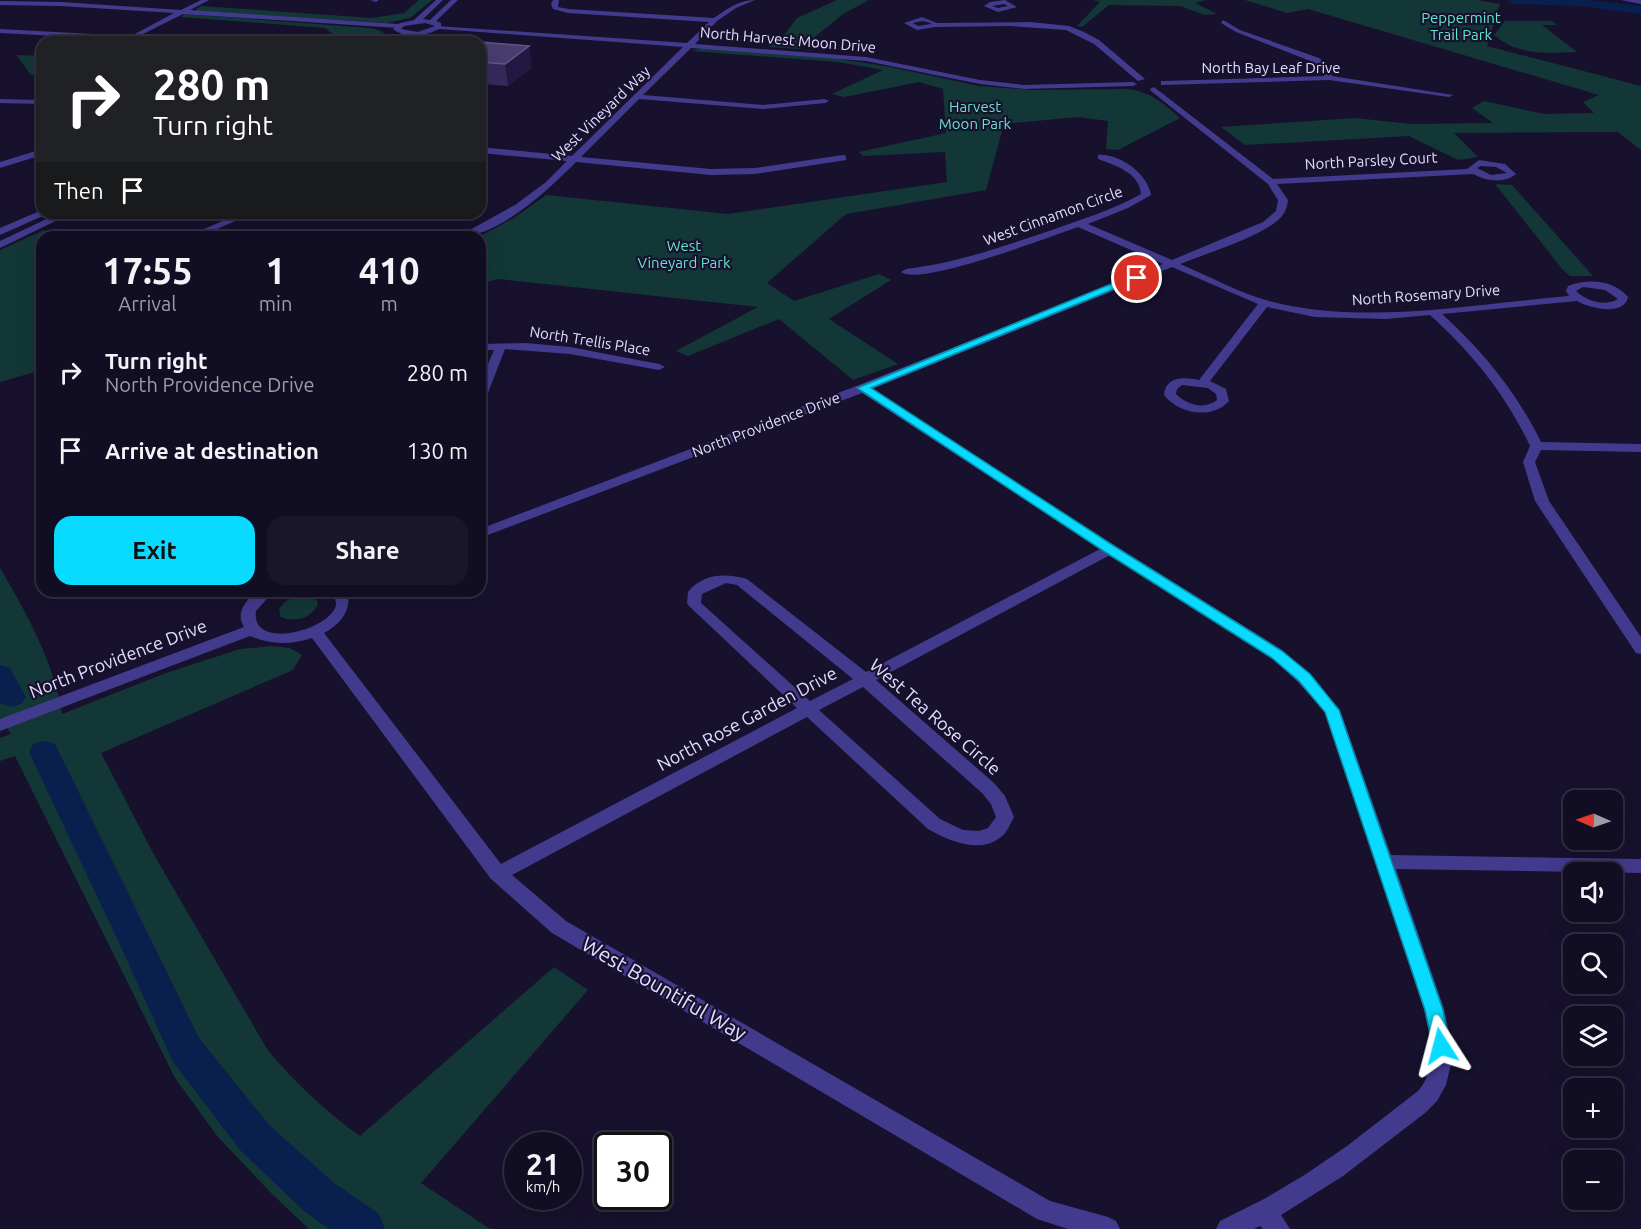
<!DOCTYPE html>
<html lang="en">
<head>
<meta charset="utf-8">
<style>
	body { margin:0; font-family:Ubuntu,sans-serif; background:#1a162a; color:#f1f3f6; height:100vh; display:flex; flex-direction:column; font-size:22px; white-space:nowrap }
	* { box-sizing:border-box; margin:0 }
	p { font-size:20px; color:#9c9ca5 }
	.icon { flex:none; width:33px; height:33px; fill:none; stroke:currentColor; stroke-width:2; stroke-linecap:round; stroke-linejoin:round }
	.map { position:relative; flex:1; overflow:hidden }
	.details { position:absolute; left:36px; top:231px; width:450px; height:366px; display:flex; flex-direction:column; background:#110d22; border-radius:18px; box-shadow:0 6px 24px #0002,0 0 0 2px #302d40 }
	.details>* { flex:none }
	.hud { position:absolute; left:36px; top:36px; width:450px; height:183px; border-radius:18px; box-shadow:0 6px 24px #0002,0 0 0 2px #302d40; background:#202124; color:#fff; overflow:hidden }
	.needle { width:39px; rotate:272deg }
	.fabs { position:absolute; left:1563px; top:790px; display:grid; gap:12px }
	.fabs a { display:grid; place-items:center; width:60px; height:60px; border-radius:12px; background:#110d22; box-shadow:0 6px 24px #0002,0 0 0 2px #302d40; font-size:30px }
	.speed { position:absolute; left:504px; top:1132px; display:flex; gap:12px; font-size:30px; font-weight:700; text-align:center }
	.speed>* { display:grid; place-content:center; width:78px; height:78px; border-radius:50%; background:#110d22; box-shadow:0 6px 24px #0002,0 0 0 2px #302d40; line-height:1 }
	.speed small { font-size:15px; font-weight:400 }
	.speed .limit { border:3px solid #111; border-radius:9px; background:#fff; color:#111 }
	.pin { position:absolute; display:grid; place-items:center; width:51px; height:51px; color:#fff; margin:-26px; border:3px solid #fff; border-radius:50%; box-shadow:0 2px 6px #0007 }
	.me { position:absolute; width:66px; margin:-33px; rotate:351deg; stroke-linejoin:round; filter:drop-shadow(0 0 4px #0008) }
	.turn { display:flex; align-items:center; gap:21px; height:126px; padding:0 18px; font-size:27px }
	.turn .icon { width:78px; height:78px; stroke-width:2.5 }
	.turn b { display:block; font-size:42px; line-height:51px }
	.then { display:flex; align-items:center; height:57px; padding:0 18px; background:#0003; gap:12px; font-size:22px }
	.eta { display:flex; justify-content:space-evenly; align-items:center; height:102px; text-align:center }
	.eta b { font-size:36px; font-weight:600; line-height:42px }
	.action { display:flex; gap:12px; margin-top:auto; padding:12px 18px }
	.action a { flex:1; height:69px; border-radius:18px; background:#09daff; color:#111; font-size:24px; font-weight:600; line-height:69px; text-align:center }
	.action a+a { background:#1a162a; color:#f1f3f6 }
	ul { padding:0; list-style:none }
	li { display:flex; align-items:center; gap:18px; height:78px; padding:0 18px }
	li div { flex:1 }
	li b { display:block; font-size:22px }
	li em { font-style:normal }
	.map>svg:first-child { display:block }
	.green { fill:#133737 }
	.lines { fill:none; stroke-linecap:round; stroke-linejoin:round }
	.canal { fill:#091f4d; fill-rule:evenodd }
	.minor { fill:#423b8d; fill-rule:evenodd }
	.tertiary { fill:#423b8d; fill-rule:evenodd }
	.wall { fill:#362a5b }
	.shaded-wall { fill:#221841 }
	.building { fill:#483d6d; stroke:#605684; stroke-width:1.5 }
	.route { fill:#09daff; stroke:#068ea6; stroke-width:1.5 }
	.labels { text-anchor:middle; stroke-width:4.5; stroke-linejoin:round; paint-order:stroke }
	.far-park-label { font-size:15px; fill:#63e5cb; stroke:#17112d }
	.far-street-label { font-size:15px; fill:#e2ddff; stroke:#17112d }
	.street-label { font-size:18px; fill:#e2ddff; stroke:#17112d }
	.near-street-label { font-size:21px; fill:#e2ddff; stroke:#17112d }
</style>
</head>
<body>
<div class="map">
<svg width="1641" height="1229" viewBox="0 0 1641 1229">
	<rect width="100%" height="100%" fill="#17112d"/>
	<g class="green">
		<polygon points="419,0 432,0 410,18 387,23 198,11 196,9 201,6 372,18 404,13"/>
		<polygon points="837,0 869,0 843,14 800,49 768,47 785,34 797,18"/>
		<polygon points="1094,0 1206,0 1195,3 1217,14 1205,15 1180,6 1109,5 1082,27 1077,26 1100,2"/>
		<polygon points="1245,0 1477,0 1500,4 1487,46 1641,86 1641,150 1618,132 1454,133 1478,157 1458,160 1409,136 1245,145 1221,127 1355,118 1411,124 1493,123 1472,108 1484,101 1544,114 1594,113 1583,102 1599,95 1308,9 1287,13"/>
		<polygon points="184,14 370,28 382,31 385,35 375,42 298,42 334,35 325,28 181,17"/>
		<path d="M1505,21H1552L1557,25H1542L1577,52C1547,53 1518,56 1494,35Z"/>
		<path d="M703,48L833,58L890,67L979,86L1033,90L1128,89C1151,92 1163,103 1180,118L1118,150L1106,149L1108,121L1078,117L1004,124L986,190L846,214L767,283L794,301L879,274L891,280L829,319L898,364L853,380L779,319L688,356L676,351L758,307L498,279L480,284V237H478L514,218L546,195L728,214L947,182L945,152L863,156L859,152L946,133L943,89L919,82L844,97L832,94L883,70L838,62L691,51Z"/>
		<polygon points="16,55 42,56 42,75 31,75"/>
		<polygon points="1495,184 1512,185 1593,276 1570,276 1563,270"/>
		<polygon points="44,230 58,237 42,237 42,370 0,382 0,250"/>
		<path d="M0,568C27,614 54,662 62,714L166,673L240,649L272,646L290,648L302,655L293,670L101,753L153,853L267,1049C293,1081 326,1112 360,1136L554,967L588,990L421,1183L490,1229H309L273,1195L218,1137L175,1078L15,756L0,761V738L11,734L0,717Z"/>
		<path d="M302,596L317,600L318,604C312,618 295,623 281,617L279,610C283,600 293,597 302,596Z"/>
	</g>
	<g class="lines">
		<g class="canal">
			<polygon points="1508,0 1590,0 1641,6 1641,14 1578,6 1514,4"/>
			<polygon points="0,665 10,668 26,697 21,704 11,707 0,703"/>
			<polygon points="44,741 55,744 59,752 199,1038 269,1125 333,1182 379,1214 385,1229 329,1229 303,1210 241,1151 173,1062 121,947 29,752 33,744"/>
		</g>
		<g class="minor">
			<polygon points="201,0 209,0 190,10 398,24 401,26 398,28 183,14 139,36 213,40 217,42 172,42 0,33 0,29 131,36 174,13 61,6 0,5 0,1 61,2 181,10"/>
			<polygon points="370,0 379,0 376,2"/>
			<path d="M553,0H559L558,7L568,9L714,18C727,9 739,0 755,0L736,8L717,21L695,44L866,57L980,80L1024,85L1133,82L1137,84L1133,86L1024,89L980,84L866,61L691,48L643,95L763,105L825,99L829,101L825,103L763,109L639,99L581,157L711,169L755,168L843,155L846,156V160L755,174L711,175L576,162C548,190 499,237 457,237L515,205L546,182L567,161L480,153V147L572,156L683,47L439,29L437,26L687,43L709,22L568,13L553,9L551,4Z"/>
			<path d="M1005,0L1017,7L998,12L984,6L990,2ZM1004,4L1008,6L998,8L992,6Z"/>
			<path d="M922,17L937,23L1030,22L1069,26L1084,32L1099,40L1145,79L1138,81L1094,44L1066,30L1010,26L935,27L917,30L904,23ZM922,21L931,23V24L918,26L913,23Z"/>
			<polygon points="1223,20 1240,30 1319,58 1328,65 1332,76 1453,95 1449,97 1329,80 1161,85 1161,81 1164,81 1324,76 1322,68 1313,62 1236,32 1221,23"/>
			<path d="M1154,87L1273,179L1467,169L1479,160L1505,164L1516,174C1504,184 1486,181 1473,174L1277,184L1288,200C1287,209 1284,215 1277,221C1257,238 1207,253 1180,264C1209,276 1239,293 1269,301C1362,326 1474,304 1569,296L1566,291L1568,286C1588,278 1614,280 1628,297C1624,317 1589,308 1577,301L1442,314C1483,351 1517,393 1541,442L1641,444V452L1541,450L1535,462L1549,501L1641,637V654L1636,653L1535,501L1523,462L1530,446C1506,395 1472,353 1430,315L1386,319L1315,317L1267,307L1210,381L1226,389L1229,401C1212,420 1179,414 1164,395C1166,376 1184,377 1199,380L1258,304L1172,267L872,389L1115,546L1282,650L1310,674L1340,710L1391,855L1641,859V873L1396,869L1444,1009L1451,1041V1064L1446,1085L1437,1101L1425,1113L1343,1176L1281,1215L1290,1229H1263L1260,1226L1254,1229H1216L1220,1221L1264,1199L1306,1174L1347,1146L1418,1091C1438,1069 1430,1036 1424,1009L1325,712L1298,682L1272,658L1110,555L876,680L994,783L1005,796L1014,817C1010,824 1007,833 1001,837C979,855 948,840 928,829L807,717L512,875L566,921L1050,1201L1108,1217L1116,1221L1120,1229H1068L1037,1219L552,933L491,879L312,638C290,645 271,645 250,636L0,731V719L244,627C235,613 246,600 257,591H274L256,611C250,651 330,631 336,605C336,601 334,595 334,591H348C351,611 342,623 324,633L501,864L797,708L689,606L687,603L688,592C703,573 726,573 747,579L866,672L1100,549L862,393L480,538V529L859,385L1163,264L1078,227C1051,236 920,287 901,272L906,269C957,263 1004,246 1052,230C1082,219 1113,210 1141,194C1139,172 1116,166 1098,159V155C1119,153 1148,174 1151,195L1128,208L1088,224L1172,260L1263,222L1276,211L1278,200L1268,184L1151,91L1150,89ZM1481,166L1496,167L1507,173L1491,175L1477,168ZM1583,287L1605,290L1618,299C1604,307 1587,301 1576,291ZM1182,385L1208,388L1216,394L1217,400C1204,410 1187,405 1176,394L1177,389ZM726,583L737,585L853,679L810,701L701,603L702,594ZM863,687L982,793L991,804L996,817L988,828L979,831L963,830L940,819L819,710Z"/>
			<polygon points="0,99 42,100 42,104 0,103"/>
			<polygon points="42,149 42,155 0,168 0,162"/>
			<polygon points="241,213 254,213 212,231 204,229"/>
			<polygon points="525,343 570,347 659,364 665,367 659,370 570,354 505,349 486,398 480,402 480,383 494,350 480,350 480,344"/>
		</g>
		<g class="tertiary">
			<path d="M436,0H443L423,19L430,20L451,0H458L436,21L441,23V28C426,36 407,40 393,29L400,23L414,20ZM425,23L435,26L418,32L401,29L404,26Z"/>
			<polygon points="1621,0 1641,0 1641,4"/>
			<polygon points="42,210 42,213 47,213 45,215 0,235 0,228"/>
			<polygon points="59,213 72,213 0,248 0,241"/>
		</g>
	</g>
	<polygon class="wall" points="480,42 532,67 508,86 480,84"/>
	<polygon class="shaded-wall" points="529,46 532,67 508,86 505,64"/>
	<g class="building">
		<polygon points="382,36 475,42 381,42"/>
		<polygon points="480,42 529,46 505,64 480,62"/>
	</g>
	<polygon class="route" points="1133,275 1141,278 871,388 1114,546 1282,651 1310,674 1339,710 1443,1010 1450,1046 1447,1052 1441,1055 1434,1052 1425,1010 1325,712 1299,681 1272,658 1105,552 857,388"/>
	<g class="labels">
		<g class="far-park-label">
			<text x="1461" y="23">Peppermint<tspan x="1461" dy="17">Trail Park</tspan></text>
			<text x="975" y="112">Harvest<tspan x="975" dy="17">Moon Park</tspan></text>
			<text x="684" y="251">West<tspan x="684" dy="17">Vineyard Park</tspan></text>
		</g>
		<g class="far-street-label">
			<text transform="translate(788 40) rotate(5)" y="5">North Harvest Moon Drive</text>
			<text x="1271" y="73">North Bay Leaf Drive</text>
			<text transform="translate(601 114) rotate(-44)" y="5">West Vineyard Way</text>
			<text transform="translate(1371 161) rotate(-3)" y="5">North Parsley Court</text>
			<text transform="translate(1053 216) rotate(-20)" y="5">West Cinnamon Circle</text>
			<text transform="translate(1426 295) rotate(-4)" y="5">North Rosemary Drive</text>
			<text transform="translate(590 341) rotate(9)" y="5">North Trellis Place</text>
			<text transform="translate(766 425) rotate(-21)" y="5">North Providence Drive</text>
		</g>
		<g class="street-label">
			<text transform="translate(118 659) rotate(-21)" y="6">North Providence Drive</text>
			<text transform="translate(935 717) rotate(41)" y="6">West Tea Rose Circle</text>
			<text transform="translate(747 719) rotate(-28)" y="6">North Rose Garden Drive</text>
		</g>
		<g class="near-street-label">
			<text transform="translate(664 989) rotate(30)" y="7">West Bountiful Way</text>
		</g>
	</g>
</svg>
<div class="fabs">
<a><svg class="needle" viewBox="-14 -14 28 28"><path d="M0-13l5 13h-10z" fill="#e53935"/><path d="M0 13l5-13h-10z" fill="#9c9ca5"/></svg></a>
<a><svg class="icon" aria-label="sound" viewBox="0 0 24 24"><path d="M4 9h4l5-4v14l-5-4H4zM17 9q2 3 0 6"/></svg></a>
<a><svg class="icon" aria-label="search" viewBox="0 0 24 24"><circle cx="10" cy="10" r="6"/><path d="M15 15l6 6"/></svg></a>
<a><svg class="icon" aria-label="layers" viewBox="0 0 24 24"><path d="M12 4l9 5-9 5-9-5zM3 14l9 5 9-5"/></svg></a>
<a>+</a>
<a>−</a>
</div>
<div class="speed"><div>21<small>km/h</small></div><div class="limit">30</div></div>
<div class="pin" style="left:1137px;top:278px;background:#d93025"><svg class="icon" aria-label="arrive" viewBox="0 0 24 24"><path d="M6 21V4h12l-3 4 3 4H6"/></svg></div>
<svg class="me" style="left:1441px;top:1046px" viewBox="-20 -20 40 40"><path d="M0-17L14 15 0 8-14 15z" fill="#09daff" stroke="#fff" stroke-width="4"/></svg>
<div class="hud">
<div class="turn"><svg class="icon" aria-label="right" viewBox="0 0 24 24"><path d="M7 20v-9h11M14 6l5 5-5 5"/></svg><div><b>280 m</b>Turn right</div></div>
<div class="then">Then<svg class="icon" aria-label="arrive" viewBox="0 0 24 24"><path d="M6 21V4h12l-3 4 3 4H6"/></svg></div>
</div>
<section class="details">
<div class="eta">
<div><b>17:55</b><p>Arrival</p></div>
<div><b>1</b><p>min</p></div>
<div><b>410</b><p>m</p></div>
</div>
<ul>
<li><svg class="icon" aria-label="right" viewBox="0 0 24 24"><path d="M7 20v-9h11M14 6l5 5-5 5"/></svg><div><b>Turn right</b><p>North Providence Drive</p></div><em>280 m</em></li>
<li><svg class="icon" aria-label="arrive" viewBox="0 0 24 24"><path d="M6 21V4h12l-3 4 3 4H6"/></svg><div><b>Arrive at destination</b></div><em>130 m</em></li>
</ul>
<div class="action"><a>Exit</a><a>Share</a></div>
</section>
</div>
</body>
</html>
